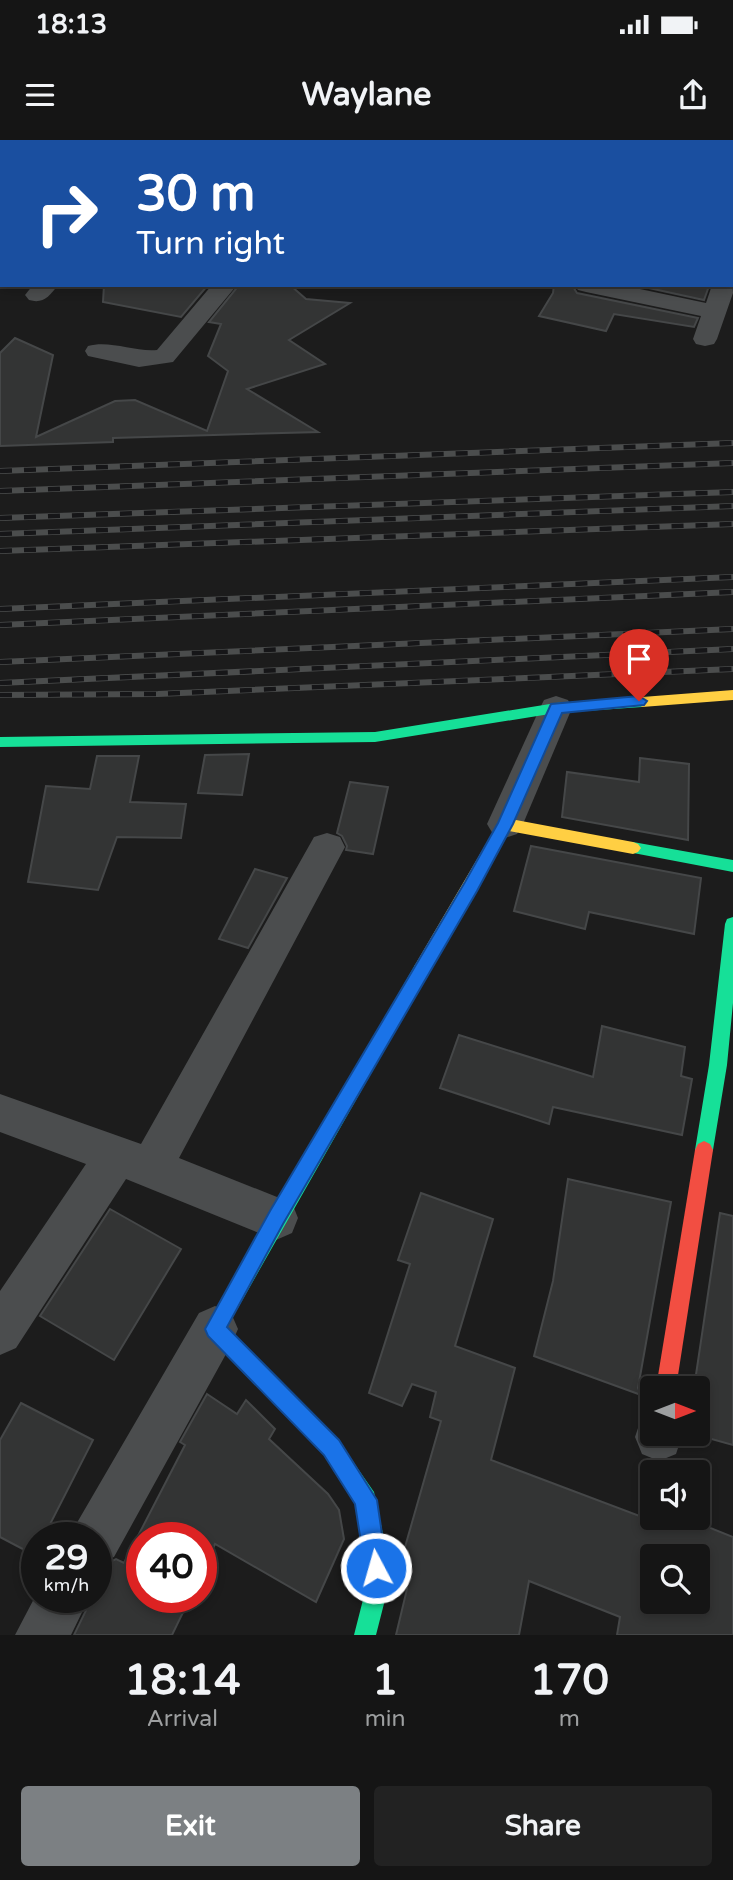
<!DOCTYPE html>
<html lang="en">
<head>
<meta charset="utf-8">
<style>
	body { margin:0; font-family:"Varela Round",sans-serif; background:#222; color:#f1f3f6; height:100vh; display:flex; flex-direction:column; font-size:26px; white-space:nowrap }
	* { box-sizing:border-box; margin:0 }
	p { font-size:23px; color:#9d9fa0 }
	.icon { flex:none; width:38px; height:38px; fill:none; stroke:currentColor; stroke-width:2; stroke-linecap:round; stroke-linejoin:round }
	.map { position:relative; height:1495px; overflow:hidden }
	.drawer { display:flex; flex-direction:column; background:#151515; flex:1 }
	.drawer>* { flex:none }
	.top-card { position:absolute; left:0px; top:0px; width:733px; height:147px; box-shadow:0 4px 10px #0003,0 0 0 2px #343434; background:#1a4fa0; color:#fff; overflow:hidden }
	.needle { width:46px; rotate:90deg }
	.controls { position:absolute; left:640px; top:1236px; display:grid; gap:14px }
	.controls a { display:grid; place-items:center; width:70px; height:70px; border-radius:7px; background:#151515; box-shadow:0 4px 10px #0003,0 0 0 2px #343434; font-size:35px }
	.speed { position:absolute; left:21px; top:1382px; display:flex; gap:14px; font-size:35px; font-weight:700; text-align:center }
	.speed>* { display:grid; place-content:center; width:91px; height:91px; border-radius:50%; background:#151515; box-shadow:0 4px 10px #0003,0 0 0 2px #343434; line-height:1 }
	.speed small { font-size:18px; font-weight:400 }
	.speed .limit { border:10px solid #d22; background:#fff; color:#111 }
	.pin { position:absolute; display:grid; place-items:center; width:60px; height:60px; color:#fff; margin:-72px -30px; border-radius:50% 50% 50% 0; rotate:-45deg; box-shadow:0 0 7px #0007 }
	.pin .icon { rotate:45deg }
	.me { position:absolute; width:77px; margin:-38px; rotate:354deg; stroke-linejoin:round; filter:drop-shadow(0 0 5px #0008) }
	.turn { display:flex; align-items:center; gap:24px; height:147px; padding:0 21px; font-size:32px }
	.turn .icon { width:91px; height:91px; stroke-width:2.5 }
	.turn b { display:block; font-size:49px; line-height:60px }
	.eta { display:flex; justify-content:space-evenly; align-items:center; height:119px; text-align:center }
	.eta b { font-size:42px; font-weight:800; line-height:49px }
	.button { display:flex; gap:14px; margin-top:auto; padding:14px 21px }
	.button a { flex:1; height:80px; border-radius:7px; background:#7c8083; color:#fff; font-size:28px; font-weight:800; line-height:80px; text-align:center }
	.button a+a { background:#222; color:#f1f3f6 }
	.status { display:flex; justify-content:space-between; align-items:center; height:49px; padding:0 35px; background:#151515; direction:ltr }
	.status svg { height:19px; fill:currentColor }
	header { display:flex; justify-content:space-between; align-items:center; height:91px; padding:0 21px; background:#151515; font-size:32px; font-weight:800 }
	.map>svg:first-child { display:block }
	.building { fill:#333434; stroke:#454748; stroke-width:2; fill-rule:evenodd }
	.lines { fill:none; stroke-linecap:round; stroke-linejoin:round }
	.street { fill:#4b4d4e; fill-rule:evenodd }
	.fast { fill:#16e098; fill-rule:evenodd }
	.slow { fill:#ffcf43; fill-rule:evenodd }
	.jam { fill:#f24e42; fill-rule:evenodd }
	.rail-casing { stroke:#4b4d4d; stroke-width:6 }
	.rail { stroke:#161618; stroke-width:4.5; stroke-dasharray:12; stroke-linecap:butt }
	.route { fill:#1a73e8; stroke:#114b97; stroke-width:2 }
</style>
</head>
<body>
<div class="status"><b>18:13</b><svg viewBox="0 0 49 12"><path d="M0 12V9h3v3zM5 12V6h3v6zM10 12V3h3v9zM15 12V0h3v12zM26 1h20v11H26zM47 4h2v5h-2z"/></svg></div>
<header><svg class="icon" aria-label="menu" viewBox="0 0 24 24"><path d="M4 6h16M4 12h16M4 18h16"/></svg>Waylane<svg class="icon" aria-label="share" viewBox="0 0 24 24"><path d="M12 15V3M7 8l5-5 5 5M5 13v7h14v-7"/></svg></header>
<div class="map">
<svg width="733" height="1495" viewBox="0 0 733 1495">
	<rect width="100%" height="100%" fill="#1c1c1c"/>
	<g class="building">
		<polygon points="104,145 208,145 181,177 103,162"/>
		<polygon points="239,145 290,145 306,159 350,163 289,200 325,224 247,249 318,292 113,298 113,302 0,306 0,213 15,198 53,215 36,297 115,261 135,260 207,291 228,231 208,216 221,184 209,182"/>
		<polygon points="554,145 572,145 577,153 698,178 694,187 614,174 606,191 539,176 553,153"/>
		<polygon points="635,145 702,145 709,146 704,160"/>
		<polygon points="249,614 242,655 198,653 205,615"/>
		<polygon points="97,616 139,616 130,662 186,664 181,698 117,697 98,750 28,742 46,646 90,649"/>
		<polygon points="640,618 689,624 688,700 562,677 567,632 639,642"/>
		<polygon points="350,642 388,647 373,714 346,710 347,706 342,696 337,693"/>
		<polygon points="531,706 701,738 694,794 589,772 585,789 514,771"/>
		<polygon points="255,729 287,738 248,808 219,799"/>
		<polygon points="602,886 685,907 681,936 692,939 682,995 553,967 549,984 440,948 459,895 593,937"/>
		<polygon points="568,1039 671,1062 638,1248 641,1255 534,1216 553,1141"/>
		<path d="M421,1053L493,1079L455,1206L515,1228L491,1320L650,1380L651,1377H683L733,1397V1495H617L620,1477L529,1441L519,1495H396L407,1449L405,1407L441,1281L430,1277L436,1252L412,1244L402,1266L369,1253L410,1124L398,1120ZM653,1416H698V1461H653Z"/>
		<polygon points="110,1069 181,1109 114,1220 40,1176"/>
		<polygon points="720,1073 733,1076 733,1305 690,1293 698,1293 698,1248 694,1248"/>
		<polygon points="207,1254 237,1274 246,1260 275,1289 269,1299 328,1354 339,1370 344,1399 316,1462 215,1404 201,1434 201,1398 142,1398 142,1458 190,1458 172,1495 74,1495 92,1458 96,1458 96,1448 110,1422 116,1419 124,1423 185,1305 180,1302"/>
		<polygon points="21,1263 93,1300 43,1398 37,1398 34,1415 0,1397 0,1300"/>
	</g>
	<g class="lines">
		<g class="street">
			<rect x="0" y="10" width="2" height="12"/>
			<rect x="732" y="39" width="1" height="13"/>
			<polygon points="733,107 733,126 732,126 732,108"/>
			<polygon points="732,140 733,153 717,199 714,204 705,206 696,204 693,199 701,176 586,152 578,150 574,145 621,145 706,163 712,145 732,145"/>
			<path d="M33,145H58C49,157 43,164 29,160L25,155Z"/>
			<path d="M212,145H237L173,222L139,227L88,216L85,211L88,206C110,200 134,212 157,210Z"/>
			<polygon points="556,556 568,560 572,568 523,684 517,694 505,698 493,694 487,684 540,568 544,560"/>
			<polygon points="327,693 340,697 345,707 179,1018 292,1063 298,1078 292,1093 276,1100 126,1039 16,1208 0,1215 0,1151 86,1024 0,992 0,954 141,1004 314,697"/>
			<polygon points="215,1166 231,1173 238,1189 231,1205 114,1417 96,1424 96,1398 71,1398 78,1381 199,1173"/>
			<polygon points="653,1271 653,1293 683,1293 676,1314 659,1321 642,1314 635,1297 642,1276"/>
			<polygon points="37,1453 37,1458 89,1458 71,1495 15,1495"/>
		</g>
		<g class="fast">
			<polygon points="642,557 649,562 642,567 556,573 375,602 0,607 0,597 375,592 556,563"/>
			<polygon points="633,702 733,720 733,732 628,712 625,708 628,704"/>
			<polygon points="733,777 733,863 727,925 713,1010 710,1016 704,1019 698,1016 695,1010 709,925 725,784 727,779"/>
			<polygon points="421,823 427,825 429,830 427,835 227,1187 338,1300 374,1352 386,1408 388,1448 376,1495 354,1495 366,1448 364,1408 356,1364 324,1314 208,1196 205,1189 415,825"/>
		</g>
		<g class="slow">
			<polygon points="733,550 733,560 642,567 635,562 642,557"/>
			<polygon points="505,678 633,702 638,704 641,708 638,712 633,714 509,691 427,835 421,837 415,835 413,830 415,825 500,680"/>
		</g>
		<polygon class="jam" points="704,1001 710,1004 713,1010 676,1248 656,1248 695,1010 698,1004"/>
		<defs>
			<g id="rail">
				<polyline points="0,331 733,303"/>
				<polyline points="0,351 733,323"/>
				<polyline points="0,378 733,352"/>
				<polyline points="0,394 733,366"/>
				<polyline points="0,411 733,384"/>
				<polyline points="0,469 733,437"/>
				<polyline points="0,485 733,452"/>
				<polyline points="0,522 733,489"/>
				<polyline points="0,543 733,509"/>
				<polyline points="0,555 158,554 733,529"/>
			</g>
		</defs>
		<use href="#rail" class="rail-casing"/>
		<use href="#rail" class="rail"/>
	</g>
	<polygon class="route" points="639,556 647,561 644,565 562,573 513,684 477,751 283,1084 227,1187 339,1300 377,1360 387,1428 384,1436 376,1439 368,1436 365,1428 355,1364 324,1315 208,1196 205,1189 270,1071 465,742 498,683 551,564"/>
</svg>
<div class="controls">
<a><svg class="needle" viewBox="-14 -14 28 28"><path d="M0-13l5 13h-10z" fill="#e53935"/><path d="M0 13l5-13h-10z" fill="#9d9fa0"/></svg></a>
<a><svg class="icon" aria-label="sound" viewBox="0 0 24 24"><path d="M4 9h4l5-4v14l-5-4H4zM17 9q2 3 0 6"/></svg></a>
<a><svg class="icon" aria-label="search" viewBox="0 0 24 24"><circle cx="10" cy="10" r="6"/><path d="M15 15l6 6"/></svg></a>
</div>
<div class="speed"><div>29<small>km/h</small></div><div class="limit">40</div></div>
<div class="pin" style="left:639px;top:561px;background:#d93025"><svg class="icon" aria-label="arrive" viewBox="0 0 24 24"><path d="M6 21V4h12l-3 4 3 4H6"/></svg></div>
<svg class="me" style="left:376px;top:1428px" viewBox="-20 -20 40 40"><circle r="17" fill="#1a73e8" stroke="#fff" stroke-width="3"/><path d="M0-11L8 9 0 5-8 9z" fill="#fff"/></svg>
<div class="top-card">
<div class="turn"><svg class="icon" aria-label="right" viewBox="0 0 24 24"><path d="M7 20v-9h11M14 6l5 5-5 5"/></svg><div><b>30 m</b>Turn right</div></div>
</div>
</div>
<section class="drawer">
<div class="eta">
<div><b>18:14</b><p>Arrival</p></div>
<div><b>1</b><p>min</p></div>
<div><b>170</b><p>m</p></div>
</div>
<div class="button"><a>Exit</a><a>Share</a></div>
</section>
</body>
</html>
